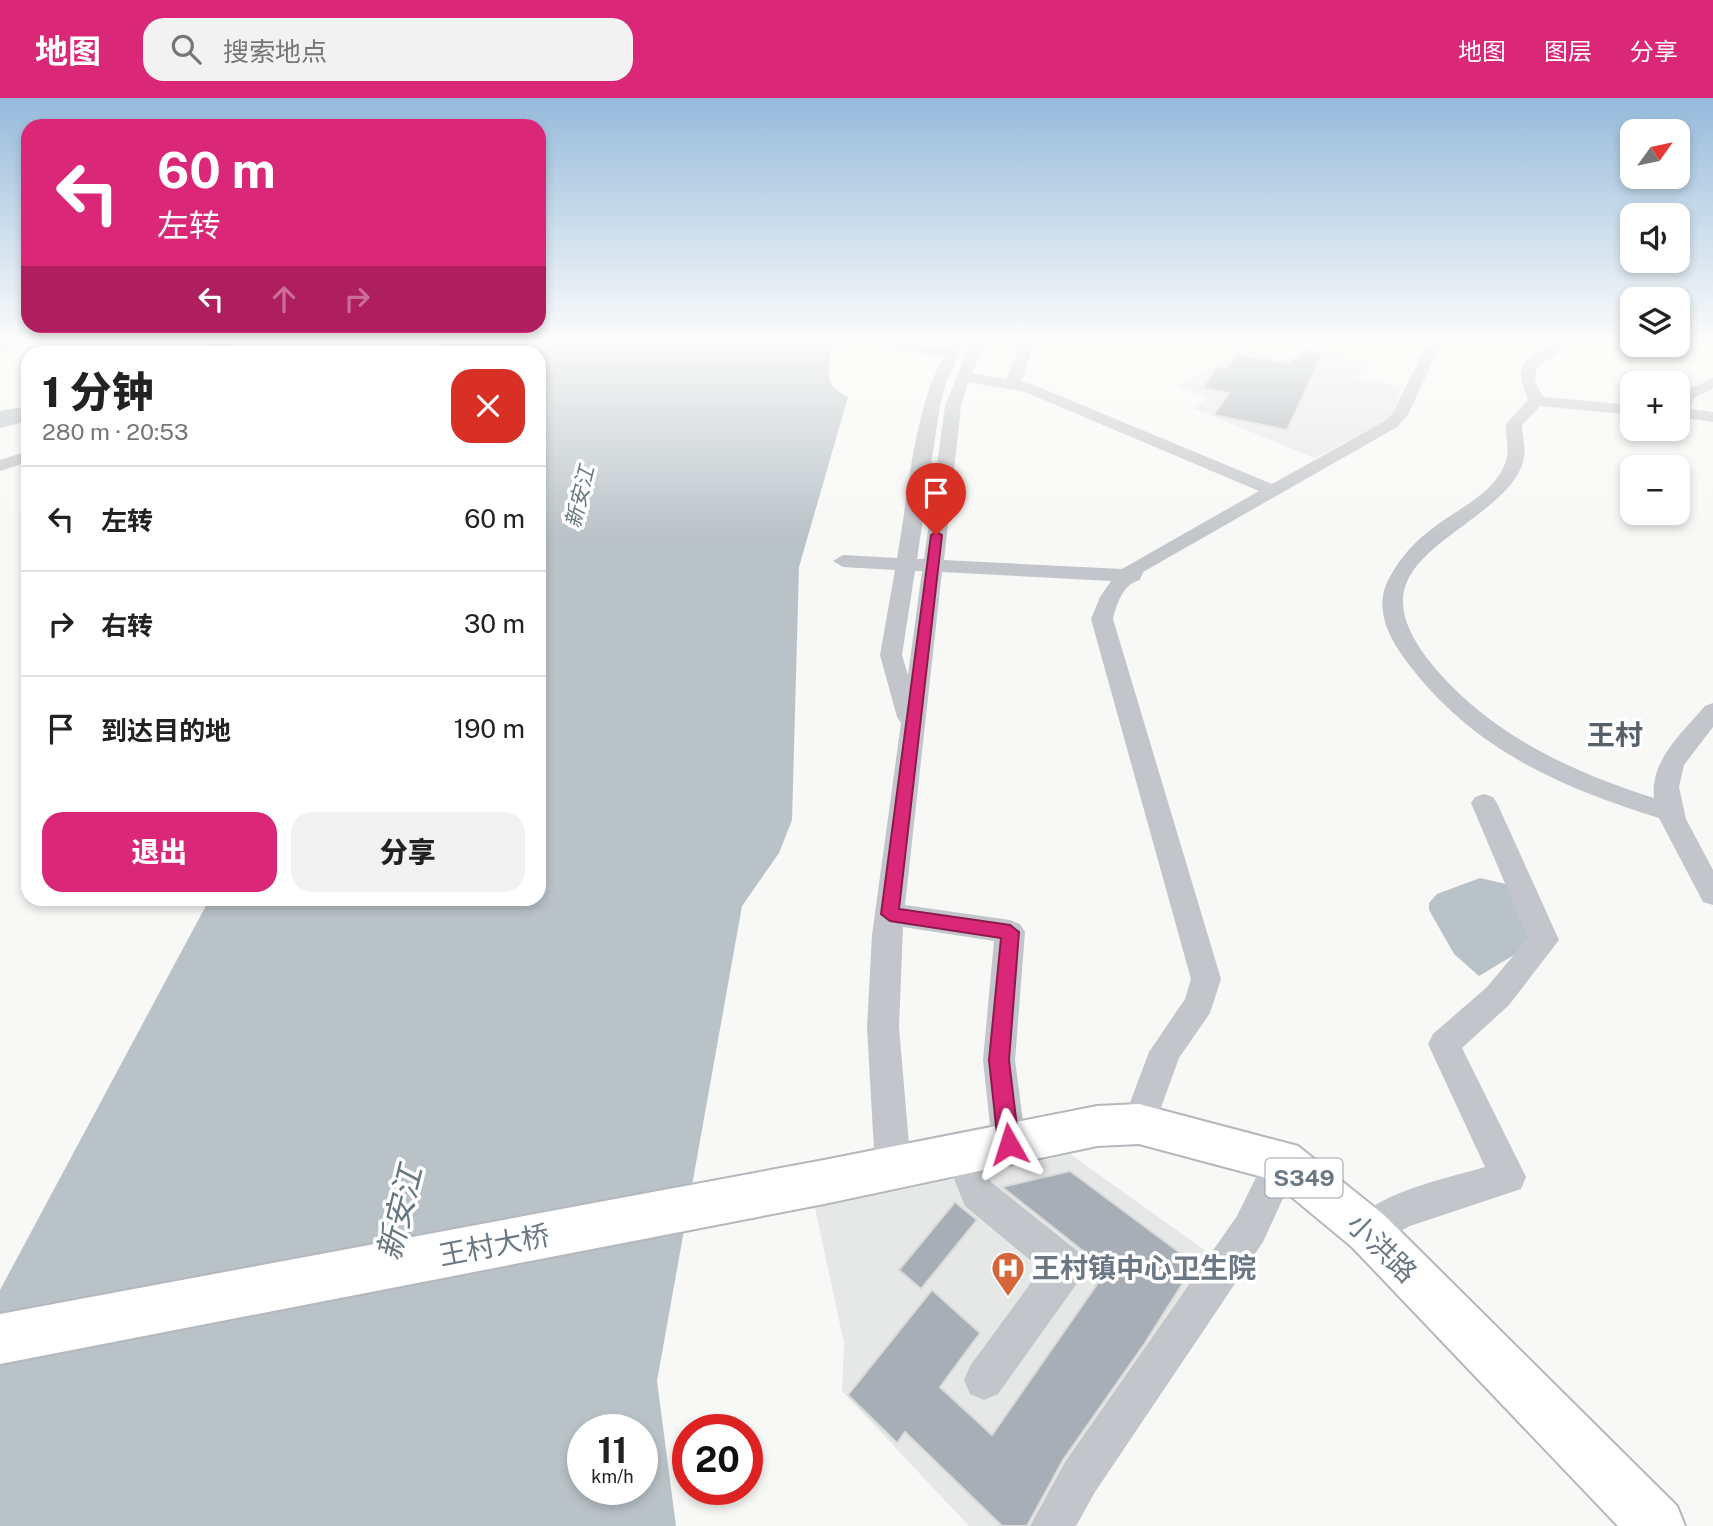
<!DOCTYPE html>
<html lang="zh">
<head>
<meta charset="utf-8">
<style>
	body { margin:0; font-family:"Public Sans","Noto Sans SC",sans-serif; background:#f2f2f2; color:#222; height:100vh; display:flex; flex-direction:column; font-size:26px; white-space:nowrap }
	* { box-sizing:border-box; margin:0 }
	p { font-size:23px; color:#767676 }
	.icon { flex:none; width:38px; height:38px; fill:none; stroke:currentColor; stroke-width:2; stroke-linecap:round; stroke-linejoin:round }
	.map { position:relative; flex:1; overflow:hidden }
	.panel { position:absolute; left:21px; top:248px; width:525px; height:560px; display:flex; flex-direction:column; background:#fff; border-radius:21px; box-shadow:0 4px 10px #0003 }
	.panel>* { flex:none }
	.hud { position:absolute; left:21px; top:21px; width:525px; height:214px; border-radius:21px; box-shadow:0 4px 10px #0003; background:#db2777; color:#fff; overflow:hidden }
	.needle { width:46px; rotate:57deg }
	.buttons { position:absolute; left:1620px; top:21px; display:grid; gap:14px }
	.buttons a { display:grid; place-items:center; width:70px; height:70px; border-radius:14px; background:#fff; box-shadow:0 4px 10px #0003; font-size:35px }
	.speed { position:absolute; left:567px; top:1316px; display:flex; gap:14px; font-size:35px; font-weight:700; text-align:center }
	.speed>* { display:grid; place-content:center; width:91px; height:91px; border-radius:50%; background:#fff; box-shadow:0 4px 10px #0003; line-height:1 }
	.speed small { font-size:18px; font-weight:400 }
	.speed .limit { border:10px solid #d22; background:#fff; color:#111 }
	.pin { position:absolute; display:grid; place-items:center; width:60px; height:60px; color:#fff; margin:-72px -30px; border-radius:50% 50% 50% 0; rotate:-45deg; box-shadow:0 0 7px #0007 }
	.pin .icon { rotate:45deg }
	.me { position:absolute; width:77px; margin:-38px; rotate:354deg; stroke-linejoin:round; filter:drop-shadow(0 0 5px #0008) }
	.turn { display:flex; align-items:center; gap:24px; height:147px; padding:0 21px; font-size:32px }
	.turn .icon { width:91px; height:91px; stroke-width:2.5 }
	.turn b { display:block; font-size:49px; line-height:60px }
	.lanes { display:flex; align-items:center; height:66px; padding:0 21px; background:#0003; justify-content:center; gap:35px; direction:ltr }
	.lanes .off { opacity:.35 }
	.round { display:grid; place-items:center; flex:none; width:74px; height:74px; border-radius:21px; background:#f2f2f2 }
	.summary { display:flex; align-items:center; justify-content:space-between; height:119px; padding:0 21px }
	h1 { font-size:42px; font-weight:800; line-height:52px }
	.button { display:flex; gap:14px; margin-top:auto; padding:14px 21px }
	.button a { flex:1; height:80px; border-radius:21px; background:#db2777; color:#fff; font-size:28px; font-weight:800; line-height:80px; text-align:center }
	.button a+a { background:#f2f2f2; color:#222 }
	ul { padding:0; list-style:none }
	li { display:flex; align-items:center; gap:21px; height:105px; padding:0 21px; border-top:2px solid #e0e0e0 }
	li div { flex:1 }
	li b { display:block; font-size:26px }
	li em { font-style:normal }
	header { display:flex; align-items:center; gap:42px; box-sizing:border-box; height:98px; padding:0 35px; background:#db2777; color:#fff }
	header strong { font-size:33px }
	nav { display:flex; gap:38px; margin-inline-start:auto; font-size:24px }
	.search { width:490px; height:63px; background:#f2f2f2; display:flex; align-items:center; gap:18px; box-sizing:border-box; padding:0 24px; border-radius:21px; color:#767676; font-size:26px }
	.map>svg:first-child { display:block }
	.built { fill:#e6e7e7 }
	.water { fill:#b9c2c7; fill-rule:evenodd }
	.building { fill:#a8aeb5; stroke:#dadad8; stroke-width:2 }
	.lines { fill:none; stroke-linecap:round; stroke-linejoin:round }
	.major-casing { stroke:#b4b7bc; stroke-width:4 }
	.minor { fill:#c2c5c9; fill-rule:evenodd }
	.major { fill:#fff; fill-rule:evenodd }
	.route { fill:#db2777; stroke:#8e194d; stroke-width:2 }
	.labels { text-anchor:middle; stroke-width:7; stroke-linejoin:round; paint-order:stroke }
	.far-water-label { font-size:21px; font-style:italic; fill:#667780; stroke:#fff }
	.shield { fill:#fff; stroke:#97a0aa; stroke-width:2 }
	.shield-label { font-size:23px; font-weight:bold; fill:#6a7785 }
	.quarter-label { font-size:28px; font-weight:bold; fill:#57616a; stroke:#fff }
	.near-street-label { font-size:28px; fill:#6a7785; stroke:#fff }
	.near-poi-label { font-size:28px; font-weight:bold; fill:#6a7785; stroke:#fff; text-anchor:start }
	.near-water-label { font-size:32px; font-style:italic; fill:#667780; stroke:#fff }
</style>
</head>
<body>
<header>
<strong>地图</strong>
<div class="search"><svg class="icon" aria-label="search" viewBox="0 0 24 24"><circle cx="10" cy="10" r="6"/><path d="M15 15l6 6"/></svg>搜索地点</div>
<nav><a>地图</a><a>图层</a><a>分享</a></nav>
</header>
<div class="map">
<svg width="1713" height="1428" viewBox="0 0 1713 1428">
	<rect width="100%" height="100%" fill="#f8f8f6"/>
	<g class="built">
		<polygon points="1307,247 1373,265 1354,280 1402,288 1392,320 1315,360 1192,310 1209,300 1177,288 1221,265 1236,250 1289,262"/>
		<polygon points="1070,1056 1210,1156 1033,1428 969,1428 842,1293 844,1245 815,1110"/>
	</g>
	<g class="water">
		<path d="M443,241H857L831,253C829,280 823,285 848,299L799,469L792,722L779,755L742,808L657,1283L676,1428H0V1192L209,802H539V256L435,255ZM583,1332H642V1391H583Z"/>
		<polygon points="28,308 28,323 0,330 0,313"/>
		<polygon points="1480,780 1515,788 1531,836 1524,851 1479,878 1454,856 1429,812 1429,805 1437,796"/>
	</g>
	<g class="building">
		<polygon points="1309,251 1323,255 1287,332 1214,317 1229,295 1203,290 1217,268 1226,270 1236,256 1288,265"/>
		<polygon points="1070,1073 1195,1166 1145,1245 1063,1362 1027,1428 1002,1428 905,1334 897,1345 848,1297 932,1192 980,1235 940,1289 992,1337 1107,1172 1002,1089"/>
		<polygon points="955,1104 977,1122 921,1191 899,1172"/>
	</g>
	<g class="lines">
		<defs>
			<polygon id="major" points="1139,1006 1298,1048 1384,1117 1677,1408 1685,1428 1618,1428 1352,1149 1270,1081 1139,1046 1097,1048 824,1106 0,1266 0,1216 824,1062 1097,1008"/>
		</defs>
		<use href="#major" class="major-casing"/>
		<g class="minor">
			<polygon points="5,241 22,241 0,255 0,245"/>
			<polygon points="221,241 240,241 216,256 197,256"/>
			<path d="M879,241L948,251L953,241H967L947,282L940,307L917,461H924L945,308L972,241H986L972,275L1006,281L1022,241H1036L1021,284L1034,287L1272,386L1385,323L1393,315L1429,241H1443L1408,317L1397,329L1143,474L1140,482C1123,486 1117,505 1113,521L1221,881L1210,915L1179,960L1151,1037L1139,1042L1127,1037L1122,1026L1149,954L1185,901L1191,881L1091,521L1100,499L1111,483L942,474L905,807L1010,822L1020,826L1025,834L1015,962L1026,1046L1021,1057L1009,1062L997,1057L992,1046L983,962L994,843L903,829L899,929L911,1070L905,1082L893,1087L881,1082L875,1070L867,929L872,837L901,625L897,619L880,557L895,472L843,469L833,463L843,457L897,460C909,394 912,319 943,259L892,251ZM968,284L1025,294L1259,393L1122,471L944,462L961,308ZM915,473H922L908,577L902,557Z"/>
			<path d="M1560,241H1576L1537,270L1535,283L1543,299L1633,307V317L1540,308L1522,327C1522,338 1526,348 1524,359C1517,405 1437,434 1411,476C1393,505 1408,534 1426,559C1482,632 1568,673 1654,700C1650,662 1682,635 1705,608L1713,605V629L1684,667L1679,689L1686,721L1713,772V807L1703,804L1659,720C1556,688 1469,649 1404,560C1386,535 1373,506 1391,477C1401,459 1416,442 1433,430C1458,410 1495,396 1506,363C1510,351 1505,338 1506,326L1528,302C1511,260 1527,263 1560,241Z"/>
			<polygon points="1713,280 1713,290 1693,301 1690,311 1713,314 1713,324 1678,319 1678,299 1681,295"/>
			<polygon points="28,353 28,364 0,373 0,362"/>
			<path d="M1484,696L1493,699L1497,705L1559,842L1509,907L1462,950L1526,1079L1521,1091L1410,1128L1368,1151L1355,1146L1350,1133C1365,1096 1449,1080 1485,1069L1428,946L1433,936L1487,889L1528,840L1471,705L1475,699Z"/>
			<polygon points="961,1040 973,1044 991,1084 1080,1155 1086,1168 1080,1181 998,1296 984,1302 970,1296 964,1282 970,1268 1041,1171 965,1108 944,1056 949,1044"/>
			<polygon points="1282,1046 1294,1051 1300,1063 1263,1144 1095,1394 1076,1428 1030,1428 1065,1364 1237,1118 1270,1051"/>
		</g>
		<use href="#major" class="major"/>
	</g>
	<linearGradient id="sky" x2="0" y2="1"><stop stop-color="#95badb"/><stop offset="0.55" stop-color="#fcfcfb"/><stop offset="1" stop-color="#fcfcfb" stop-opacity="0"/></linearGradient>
	<rect width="1713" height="441" fill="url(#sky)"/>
	<polygon class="route" points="936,434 942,437 899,811 1010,827 1019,834 1009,962 1019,1046 1016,1053 1009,1055 1001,1053 998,1046 989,962 1001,840 890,823 881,816 931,437"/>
	<defs>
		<symbol id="hospital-pin" viewBox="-11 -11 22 30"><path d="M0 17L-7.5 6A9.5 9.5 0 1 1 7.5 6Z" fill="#d66539" stroke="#fff"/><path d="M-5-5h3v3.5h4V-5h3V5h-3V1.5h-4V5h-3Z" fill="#fff"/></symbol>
	</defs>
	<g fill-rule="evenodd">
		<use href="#hospital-pin" x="989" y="1151" width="38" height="52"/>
	</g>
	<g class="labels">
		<g class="far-water-label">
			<text transform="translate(580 399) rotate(-76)" y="7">新安江</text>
		</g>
		<rect class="shield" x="1265.5" y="1060.5" width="77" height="39" rx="5"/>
		<g class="shield-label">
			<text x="1304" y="1088">S349</text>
		</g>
		<g class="quarter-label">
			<text x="1615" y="647">王村</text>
		</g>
		<g class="near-street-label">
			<text transform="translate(494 1147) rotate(-11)" y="10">王村大桥</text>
			<text transform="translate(1382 1150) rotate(44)" y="10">小洪路</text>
		</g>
		<g class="near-poi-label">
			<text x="1032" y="1180">王村镇中心卫生院</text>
		</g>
		<g class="near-water-label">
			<text transform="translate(400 1115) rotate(-76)" y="11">新安江</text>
		</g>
	</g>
</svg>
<div class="buttons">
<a><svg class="needle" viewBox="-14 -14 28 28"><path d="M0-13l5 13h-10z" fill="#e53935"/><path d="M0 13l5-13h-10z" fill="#767676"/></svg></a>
<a><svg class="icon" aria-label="sound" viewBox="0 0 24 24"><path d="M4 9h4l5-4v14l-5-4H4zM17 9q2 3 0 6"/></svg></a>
<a><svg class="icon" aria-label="layers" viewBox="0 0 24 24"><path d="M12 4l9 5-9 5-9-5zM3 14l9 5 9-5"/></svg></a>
<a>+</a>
<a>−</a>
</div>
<div class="speed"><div>11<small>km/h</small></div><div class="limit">20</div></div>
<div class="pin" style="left:936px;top:437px;background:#d93025"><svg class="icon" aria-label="arrive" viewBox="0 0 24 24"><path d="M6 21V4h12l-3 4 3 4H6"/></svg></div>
<svg class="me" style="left:1009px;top:1046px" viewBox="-20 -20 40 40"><path d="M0-17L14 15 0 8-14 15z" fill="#db2777" stroke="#fff" stroke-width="4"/></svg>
<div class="hud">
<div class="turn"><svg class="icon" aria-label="left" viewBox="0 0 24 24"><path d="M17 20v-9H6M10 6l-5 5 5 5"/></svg><div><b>60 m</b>左转</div></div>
<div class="lanes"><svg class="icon" aria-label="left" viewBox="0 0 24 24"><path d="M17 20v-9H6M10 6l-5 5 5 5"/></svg><svg class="icon off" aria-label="ahead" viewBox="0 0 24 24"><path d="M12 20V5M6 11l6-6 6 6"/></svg><svg class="icon off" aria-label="right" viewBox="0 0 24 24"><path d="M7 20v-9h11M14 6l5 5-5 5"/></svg></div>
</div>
<section class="panel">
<div class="summary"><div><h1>1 分钟</h1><p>280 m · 20:53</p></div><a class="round" style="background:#d93025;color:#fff"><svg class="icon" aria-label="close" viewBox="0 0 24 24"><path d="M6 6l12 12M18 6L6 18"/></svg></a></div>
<ul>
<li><svg class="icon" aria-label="left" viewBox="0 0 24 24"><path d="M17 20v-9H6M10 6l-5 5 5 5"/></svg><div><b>左转</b></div><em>60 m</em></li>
<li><svg class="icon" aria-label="right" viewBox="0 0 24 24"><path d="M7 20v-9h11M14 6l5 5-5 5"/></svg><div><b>右转</b></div><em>30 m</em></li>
<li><svg class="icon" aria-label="arrive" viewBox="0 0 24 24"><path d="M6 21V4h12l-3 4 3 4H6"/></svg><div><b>到达目的地</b></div><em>190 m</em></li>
</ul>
<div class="button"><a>退出</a><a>分享</a></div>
</section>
</div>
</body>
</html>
